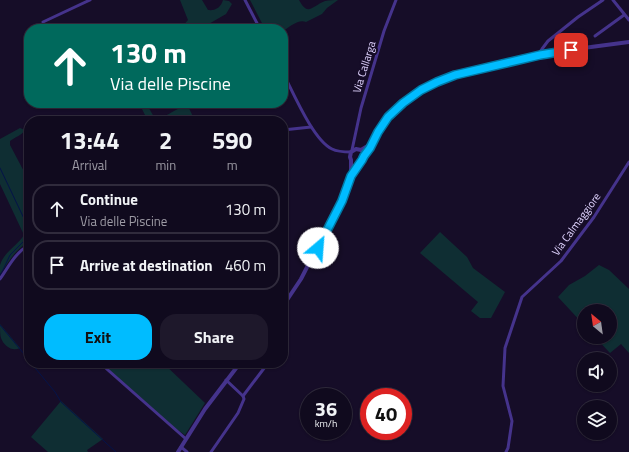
<!DOCTYPE html>
<html lang="en">
<head>
<meta charset="utf-8">
<style>
	body { margin:0; font-family:"Titillium Web",sans-serif; background:#1e182b; color:#f1f3f6; height:100vh; display:flex; flex-direction:column; font-size:15px; white-space:nowrap }
	* { box-sizing:border-box; margin:0 }
	p { font-size:13px; color:#9c9aa4 }
	.icon { flex:none; width:22px; height:22px; fill:none; stroke:currentColor; stroke-width:2; stroke-linecap:round; stroke-linejoin:round }
	.map { position:relative; flex:1; overflow:hidden }
	.panel { position:absolute; left:24px; top:116px; width:264px; height:252px; display:flex; flex-direction:column; background:#100a1e; border-radius:16px; box-shadow:0 1px 3px #0004,0 0 0 1px #302b3c }
	.panel>* { flex:none }
	.guide { position:absolute; left:24px; top:24px; width:264px; height:84px; border-radius:16px; box-shadow:0 1px 3px #0004,0 0 0 1px #302b3c; background:#00695c; color:#fff; overflow:hidden }
	.needle { width:26px; rotate:331deg }
	.tools { position:absolute; left:577px; top:304px; display:grid; gap:8px }
	.tools a { display:grid; place-items:center; width:40px; height:40px; border-radius:50%; background:#100a1e; box-shadow:0 1px 3px #0004,0 0 0 1px #302b3c; font-size:20px }
	.speed { position:absolute; left:300px; top:388px; display:flex; gap:8px; font-size:20px; font-weight:700; text-align:center }
	.speed>* { display:grid; place-content:center; width:52px; height:52px; border-radius:50%; background:#100a1e; box-shadow:0 1px 3px #0004,0 0 0 1px #302b3c; line-height:1 }
	.speed small { font-size:10px; font-weight:400 }
	.speed .limit { border:6px solid #d22; background:#fff; color:#111 }
	.pin { position:absolute; display:grid; place-items:center; width:34px; height:34px; color:#fff; margin:-17px; border-radius:8px; box-shadow:0 2px 6px #0006 }
	.me { position:absolute; width:44px; margin:-22px; rotate:27deg; stroke-linejoin:round; filter:drop-shadow(0 0 3px #0008) }
	.turn { display:flex; align-items:center; gap:14px; height:84px; padding:0 20px; font-size:18px }
	.turn .icon { width:52px; height:52px; stroke-width:2.5 }
	.turn b { display:block; font-size:28px; line-height:34px }
	.eta { display:flex; justify-content:space-evenly; align-items:center; height:68px; text-align:center }
	.eta b { font-size:24px; font-weight:700; line-height:28px }
	.action { display:flex; gap:8px; margin-top:auto; padding:8px 20px }
	.action a { flex:1; height:46px; border-radius:16px; background:#00bcff; color:#111; font-size:16px; font-weight:700; line-height:46px; text-align:center }
	.action a+a { background:#1e182b; color:#f1f3f6 }
	ul { padding:0; list-style:none }
	li { display:flex; align-items:center; gap:12px; height:50px; margin:0 8px 6px; padding:0 12px; border:2px solid #302b3c; border-radius:16px }
	li div { flex:1 }
	li b { display:block; font-size:15px }
	li em { font-style:normal }
	.map>svg:first-child { display:block }
	.green { fill:#0f2e33 }
	.lines { fill:none; stroke-linecap:round; stroke-linejoin:round }
	.stream { stroke:#051349; stroke-width:1 }
	.minor { stroke:#45338c; stroke-width:3 }
	.tertiary { stroke:#45338c; stroke-width:4 }
	.route-casing { stroke:#007aa6; stroke-width:10 }
	.route { stroke:#00bcff; stroke-width:7 }
	.labels { text-anchor:middle; stroke-width:4; stroke-linejoin:round; paint-order:stroke }
	.street-label { font-size:11px; fill:#e0d4ff; stroke:#160d28 }
</style>
</head>
<body>
<div class="map">
<svg width="629" height="452" viewBox="0 0 629 452">
	<rect width="100%" height="100%" fill="#160d28"/>
	<g class="green">
		<path d="M180,0H202L208,10C216,11 221,7 223,0L229,1L232,4L226,14L200,29H180L188,20Z"/>
		<path d="M250,0H299C308,17 312,6 325,1C329,0 334,0 338,0L327,8L322,14L306,22C298,19 290,27 283,31V29H265Z"/>
		<path d="M139,103H146L154,117C165,121 176,106 188,106L195,121H147V119Z"/>
		<path d="M20,128L25,130C21,136 15,137 10,141V145L29,181V242C15,249 9,262 0,274C0,271 0,268 0,265C4,252 17,246 24,235L0,184V139Z"/>
		<polygon points="440,232 467,257 473,268 505,292 491,318 480,318 471,311 478,302 420,253"/>
		<polygon points="599,265 609,270 629,289 629,353 621,344 610,353 595,337 610,337 610,311 584,311 584,325 558,297 569,285 585,276"/>
		<path d="M0,324L20,348C12,352 4,346 1,338C0,335 0,329 0,324Z"/>
		<polygon points="100,363 163,363 205,403 185,435 166,422"/>
		<polygon points="61,401 103,439 87,450 88,452 48,452 31,437"/>
	</g>
	<g class="lines">
		<g class="stream">
			<polyline points="0,168 29,229"/>
			<polyline points="0,275 2,272 10,255 29,236"/>
			<polyline points="0,325 29,360"/>
			<polyline points="31,363 55,392 61,402 116,452"/>
		</g>
		<g class="minor">
			<polyline points="245,0 260,29"/>
			<polyline points="613,0 629,20"/>
			<polyline points="43,22 90,0"/>
			<polyline points="595,36 624,15"/>
			<polyline points="540,55 540,52 542,49 548,41 578,17 603,0"/>
			<path d="M283,73C293,92 313,140 332,149C338,152 345,152 351,152"/>
			<polyline points="283,130 311,127"/>
			<polyline points="352,150 361,108 384,31 396,0"/>
			<path d="M0,279C9,266 15,253 29,245"/>
			<polyline points="283,343 287,338"/>
			<polyline points="100,363 186,439"/>
			<polyline points="243,396 268,363"/>
			<polyline points="181,447 187,452"/>
			<polyline points="211,452 238,413 244,399 243,396 226,380"/>
			<polyline points="506,452 508,448 512,421 503,386 505,348 522,297 561,261 594,217 629,162"/>
		</g>
		<g class="tertiary">
			<path d="M351,176L360,162C363,160 363,157 365,155C370,147 374,139 379,131C396,103 424,85 455,75L553,52L629,42"/>
			<polyline points="283,306 301,279 345,193 351,176 351,160 350,157 351,152 356,149 361,150 371,144"/>
			<polyline points="178,452 205,409 240,363"/>
		</g>
	</g>
	<g class="lines">
		<defs>
			<polyline id="route" points="318,248 342,201 351,176 362,160 364,156 370,148 378,132 388,117 403,103 421,90 437,82 455,75 540,55 571,50"/>
		</defs>
		<use href="#route" class="route-casing"/>
		<use href="#route" class="route"/>
	</g>
	<g class="labels">
		<g class="street-label">
			<text transform="translate(364 67) rotate(-73)" y="4">Via Callarga</text>
			<text transform="translate(576 224) rotate(-54)" y="4">Via Calmaggiore</text>
		</g>
	</g>
</svg>
<div class="tools">
<a><svg class="needle" viewBox="-14 -14 28 28"><path d="M0-13l5 13h-10z" fill="#e53935"/><path d="M0 13l5-13h-10z" fill="#9c9aa4"/></svg></a>
<a><svg class="icon" aria-label="sound" viewBox="0 0 24 24"><path d="M4 9h4l5-4v14l-5-4H4zM17 9q2 3 0 6"/></svg></a>
<a><svg class="icon" aria-label="layers" viewBox="0 0 24 24"><path d="M12 4l9 5-9 5-9-5zM3 14l9 5 9-5"/></svg></a>
</div>
<div class="speed"><div>36<small>km/h</small></div><div class="limit">40</div></div>
<div class="pin" style="left:571px;top:50px;background:#d93025"><svg class="icon" aria-label="arrive" viewBox="0 0 24 24"><path d="M6 21V4h12l-3 4 3 4H6"/></svg></div>
<svg class="me" style="left:318px;top:248px" viewBox="-20 -20 40 40"><circle r="19" fill="#fff"/><path d="M0-13L10 11 0 6-10 11z" fill="#00bcff"/></svg>
<div class="guide">
<div class="turn"><svg class="icon" aria-label="ahead" viewBox="0 0 24 24"><path d="M12 20V5M6 11l6-6 6 6"/></svg><div><b>130 m</b>Via delle Piscine</div></div>
</div>
<section class="panel">
<div class="eta">
<div><b>13:44</b><p>Arrival</p></div>
<div><b>2</b><p>min</p></div>
<div><b>590</b><p>m</p></div>
</div>
<ul>
<li><svg class="icon" aria-label="ahead" viewBox="0 0 24 24"><path d="M12 20V5M6 11l6-6 6 6"/></svg><div><b>Continue</b><p>Via delle Piscine</p></div><em>130 m</em></li>
<li><svg class="icon" aria-label="arrive" viewBox="0 0 24 24"><path d="M6 21V4h12l-3 4 3 4H6"/></svg><div><b>Arrive at destination</b></div><em>460 m</em></li>
</ul>
<div class="action"><a>Exit</a><a>Share</a></div>
</section>
</div>
</body>
</html>
